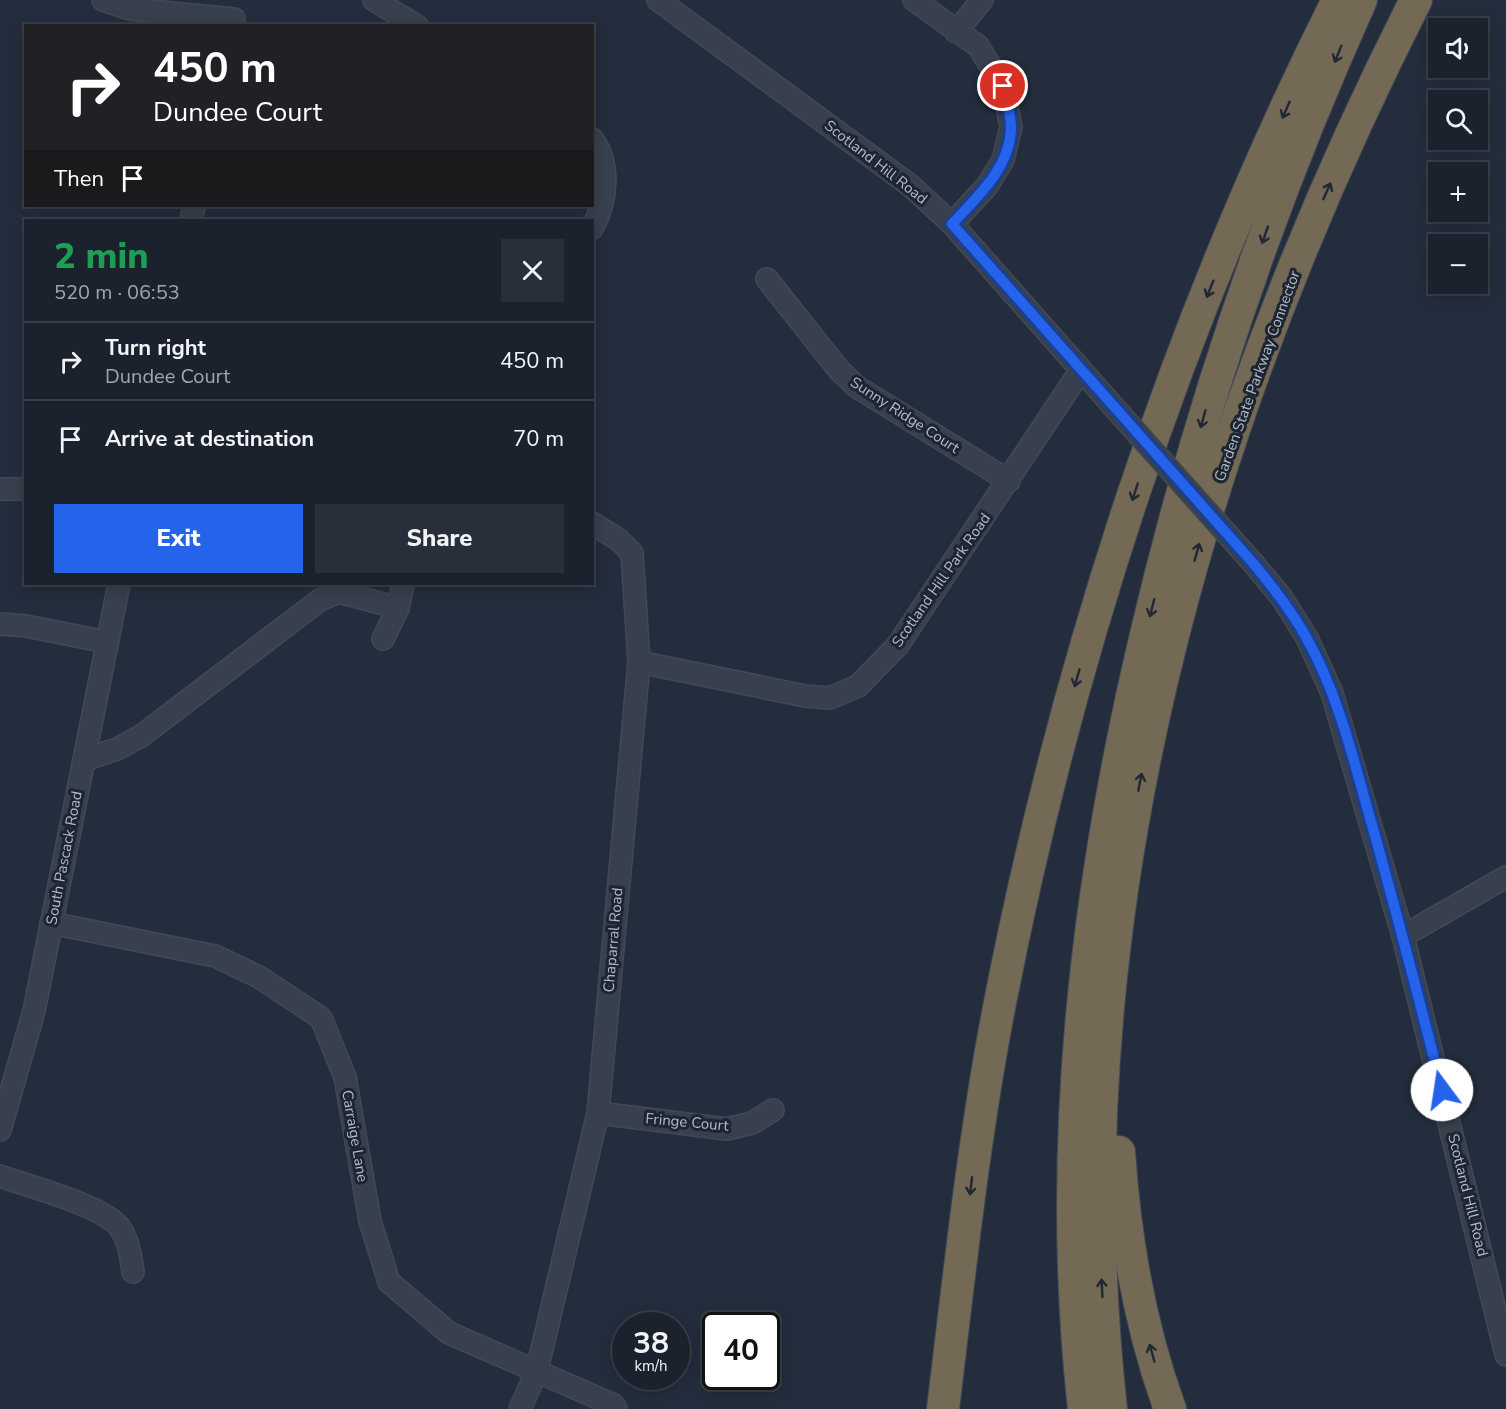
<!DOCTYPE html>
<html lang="en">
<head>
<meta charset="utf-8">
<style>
	body { margin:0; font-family:"Nunito Sans",sans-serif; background:#282f3a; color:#f1f3f6; height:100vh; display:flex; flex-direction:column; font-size:22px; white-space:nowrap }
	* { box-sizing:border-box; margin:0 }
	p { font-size:20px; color:#a0a4aa }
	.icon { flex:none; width:33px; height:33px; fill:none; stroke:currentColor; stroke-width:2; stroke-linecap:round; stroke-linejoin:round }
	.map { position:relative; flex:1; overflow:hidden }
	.sheet { position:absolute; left:24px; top:219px; width:570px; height:366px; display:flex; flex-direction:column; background:#1b222e; border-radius:0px; box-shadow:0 3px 15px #0003,0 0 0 2px #393f4a }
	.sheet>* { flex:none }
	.top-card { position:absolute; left:24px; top:24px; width:570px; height:183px; border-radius:0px; box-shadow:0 3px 15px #0003,0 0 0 2px #393f4a; background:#202124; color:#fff; overflow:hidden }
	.buttons { position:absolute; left:1428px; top:18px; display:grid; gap:12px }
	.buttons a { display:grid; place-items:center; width:60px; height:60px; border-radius:0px; background:#1b222e; box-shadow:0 3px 15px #0003,0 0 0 2px #393f4a; font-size:30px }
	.speed { position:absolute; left:612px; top:1312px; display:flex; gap:12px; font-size:30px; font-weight:700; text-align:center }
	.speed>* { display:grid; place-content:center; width:78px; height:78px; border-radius:50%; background:#1b222e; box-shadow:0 3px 15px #0003,0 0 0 2px #393f4a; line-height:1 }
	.speed small { font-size:15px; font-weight:400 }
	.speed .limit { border:3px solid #111; border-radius:9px; background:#fff; color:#111 }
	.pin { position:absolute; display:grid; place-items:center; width:51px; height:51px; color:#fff; margin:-26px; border:3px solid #fff; border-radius:50%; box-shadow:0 2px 6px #0007 }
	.me { position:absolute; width:66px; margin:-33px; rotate:346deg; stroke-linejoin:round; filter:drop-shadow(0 0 4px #0008) }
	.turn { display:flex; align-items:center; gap:21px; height:126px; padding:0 30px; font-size:27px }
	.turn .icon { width:78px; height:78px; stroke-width:2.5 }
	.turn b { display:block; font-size:42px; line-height:51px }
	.then { display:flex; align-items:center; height:57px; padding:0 30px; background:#0003; gap:12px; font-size:22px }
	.round { display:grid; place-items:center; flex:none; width:63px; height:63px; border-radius:0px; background:#282f3a }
	.overview { display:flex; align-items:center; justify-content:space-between; height:102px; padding:0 30px }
	h1 { font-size:36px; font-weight:800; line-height:45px; color:#1e9e55 }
	.button { display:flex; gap:12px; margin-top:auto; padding:12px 30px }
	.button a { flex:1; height:69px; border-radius:0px; background:#2563eb; color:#fff; font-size:24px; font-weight:800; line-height:69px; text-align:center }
	.button a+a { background:#282f3a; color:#f1f3f6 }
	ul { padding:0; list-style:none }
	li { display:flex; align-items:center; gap:18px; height:78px; padding:0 30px; border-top:2px solid #393f4a }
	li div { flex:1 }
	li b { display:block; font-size:22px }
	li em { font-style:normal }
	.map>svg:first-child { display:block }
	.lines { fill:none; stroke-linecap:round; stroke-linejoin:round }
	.minor-casing { stroke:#414956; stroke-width:24 }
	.highway-casing { stroke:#404855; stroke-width:34 }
	.minor { stroke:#383f4d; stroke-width:21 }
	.highway { stroke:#736955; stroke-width:32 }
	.minor-bridge-casing { stroke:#414956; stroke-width:24; stroke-linecap:butt }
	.minor-bridge { stroke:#383f4d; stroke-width:21 }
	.oneway { stroke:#212834 }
	.route-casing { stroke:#184099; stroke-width:15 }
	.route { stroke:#2563eb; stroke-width:10 }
	.labels { text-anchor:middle; stroke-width:6; stroke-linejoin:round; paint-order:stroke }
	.street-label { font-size:15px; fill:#b3bbc9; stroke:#1d2532 }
</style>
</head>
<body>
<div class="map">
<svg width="1506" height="1409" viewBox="0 0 1506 1409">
	<rect width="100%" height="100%" fill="#242d3d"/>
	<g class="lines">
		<defs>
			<g id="minor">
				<polyline points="103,0 130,9 234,19"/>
				<polyline points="374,0 417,26"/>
				<polyline points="658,0 911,186 952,224 1121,415"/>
				<polyline points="914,0 978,46 1003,86 1011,127 1003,160 987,186 952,224"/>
				<polyline points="956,32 982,0"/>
				<path d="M592,139C611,163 607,203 592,228"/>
				<polyline points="191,220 194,206"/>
				<polyline points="767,279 839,370 857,387 1009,481"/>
				<polyline points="0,489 26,489"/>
				<polyline points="1253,563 1282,598 1307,638 1332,693 1403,936 1506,1355"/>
				<polyline points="0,624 26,626 107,642"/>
				<polyline points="383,639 398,608 403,584"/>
				<polyline points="639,662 805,696 830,698 858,686 898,645 1081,370"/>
				<polyline points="84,760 117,749 141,736 320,600 339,592 398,608"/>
				<polyline points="51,923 215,956 259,977 321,1018 345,1077 370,1221 389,1282 449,1333 614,1405 616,1409"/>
				<polyline points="1403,936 1506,877"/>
				<polyline points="598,1113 727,1129 752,1123 773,1110"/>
				<polyline points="0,1130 34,1011 119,584"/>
				<path d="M0,1176C27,1186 105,1206 120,1228C129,1241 131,1257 133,1272"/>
				<polyline points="520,1409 537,1370 598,1113 639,662 632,553 619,540 592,523"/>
			</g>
			<g id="highway">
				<path d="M1119,1152C1125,1240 1140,1327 1170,1409"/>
				<path d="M943,1409C959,1277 973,1144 998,1013C1065,664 1178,318 1338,0"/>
				<path d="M1084,1409C1055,1149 1086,888 1146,635C1197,417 1269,204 1361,0"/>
				<path d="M1111,1409C1057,923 1197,431 1416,0"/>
			</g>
		</defs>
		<use href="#minor" class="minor-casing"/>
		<use href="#highway" class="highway-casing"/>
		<use href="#minor" class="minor"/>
		<use href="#highway" class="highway"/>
		<defs>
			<polyline id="minor-bridge" points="1121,415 1253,563"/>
		</defs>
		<use href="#minor-bridge" class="minor-bridge-casing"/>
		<use href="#minor-bridge" class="minor-bridge"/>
	</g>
	<defs><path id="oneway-shaft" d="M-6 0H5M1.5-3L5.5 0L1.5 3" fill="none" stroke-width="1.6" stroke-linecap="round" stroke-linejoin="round" transform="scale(1.5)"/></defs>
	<g class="oneway">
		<use href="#oneway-shaft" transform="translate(1338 54) rotate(112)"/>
		<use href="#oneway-shaft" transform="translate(1286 110) rotate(114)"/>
		<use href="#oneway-shaft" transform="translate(1327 191) rotate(-66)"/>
		<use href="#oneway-shaft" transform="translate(1265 235) rotate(109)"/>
		<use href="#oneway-shaft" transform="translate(1210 289) rotate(112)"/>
		<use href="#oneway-shaft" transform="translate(1203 419) rotate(106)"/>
		<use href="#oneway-shaft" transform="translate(1135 492) rotate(108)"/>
		<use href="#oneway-shaft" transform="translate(1197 552) rotate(-74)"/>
		<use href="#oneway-shaft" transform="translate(1152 608) rotate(104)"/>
		<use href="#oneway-shaft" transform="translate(1077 678) rotate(106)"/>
		<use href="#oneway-shaft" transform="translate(1140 782) rotate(-79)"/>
		<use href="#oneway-shaft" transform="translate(971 1186) rotate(97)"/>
		<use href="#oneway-shaft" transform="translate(1102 1288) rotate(-93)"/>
		<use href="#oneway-shaft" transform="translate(1152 1353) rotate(-106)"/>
	</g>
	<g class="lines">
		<defs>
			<path id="route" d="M1003,86C1005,98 1011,114 1011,127C1011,167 977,197 952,224L1253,563C1273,587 1291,610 1306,637C1341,699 1356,771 1376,839C1399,923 1421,1006 1442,1090"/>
		</defs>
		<use href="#route" class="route-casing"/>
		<use href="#route" class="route"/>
	</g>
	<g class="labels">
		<g class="street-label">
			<text transform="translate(876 162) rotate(38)" y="5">Scotland Hill Road</text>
			<text transform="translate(1257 376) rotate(-70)" y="5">Garden State Parkway Connector</text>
			<text transform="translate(905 415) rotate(33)" y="5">Sunny Ridge Court</text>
			<text transform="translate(941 580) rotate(-55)" y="5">Scotland Hill Park Road</text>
			<text transform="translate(64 858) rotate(-79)" y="5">South Pascack Road</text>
			<text transform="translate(613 940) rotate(-85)" y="5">Chaparral Road</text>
			<text transform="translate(687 1122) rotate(5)" y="5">Fringe Court</text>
			<text transform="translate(355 1136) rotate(80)" y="5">Carraige Lane</text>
			<text transform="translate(1468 1195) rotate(76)" y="5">Scotland Hill Road</text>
		</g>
	</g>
</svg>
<div class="buttons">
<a><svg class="icon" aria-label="sound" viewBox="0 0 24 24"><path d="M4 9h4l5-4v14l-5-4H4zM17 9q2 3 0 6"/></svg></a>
<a><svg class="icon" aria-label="search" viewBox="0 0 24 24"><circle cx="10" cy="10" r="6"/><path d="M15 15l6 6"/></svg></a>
<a>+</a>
<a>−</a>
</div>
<div class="speed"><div>38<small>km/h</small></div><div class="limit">40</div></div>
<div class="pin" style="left:1003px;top:86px;background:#d93025"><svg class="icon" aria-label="arrive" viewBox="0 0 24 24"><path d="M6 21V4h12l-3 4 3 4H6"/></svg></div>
<svg class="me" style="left:1442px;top:1090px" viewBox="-20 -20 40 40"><circle r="19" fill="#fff"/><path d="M0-13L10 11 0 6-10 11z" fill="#2563eb"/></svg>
<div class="top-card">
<div class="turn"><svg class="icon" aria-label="right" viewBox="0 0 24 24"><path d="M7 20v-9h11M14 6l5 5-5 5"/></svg><div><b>450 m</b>Dundee Court</div></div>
<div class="then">Then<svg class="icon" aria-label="arrive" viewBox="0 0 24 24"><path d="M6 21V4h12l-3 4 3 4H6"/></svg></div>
</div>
<section class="sheet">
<div class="overview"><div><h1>2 min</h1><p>520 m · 06:53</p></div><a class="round"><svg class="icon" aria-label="close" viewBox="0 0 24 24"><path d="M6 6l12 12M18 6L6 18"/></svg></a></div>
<ul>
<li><svg class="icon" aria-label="right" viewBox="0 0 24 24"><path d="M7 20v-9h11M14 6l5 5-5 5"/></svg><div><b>Turn right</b><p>Dundee Court</p></div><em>450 m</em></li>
<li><svg class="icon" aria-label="arrive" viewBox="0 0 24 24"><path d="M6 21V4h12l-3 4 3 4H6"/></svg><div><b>Arrive at destination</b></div><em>70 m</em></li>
</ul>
<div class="button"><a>Exit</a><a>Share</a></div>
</section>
</div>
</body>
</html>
